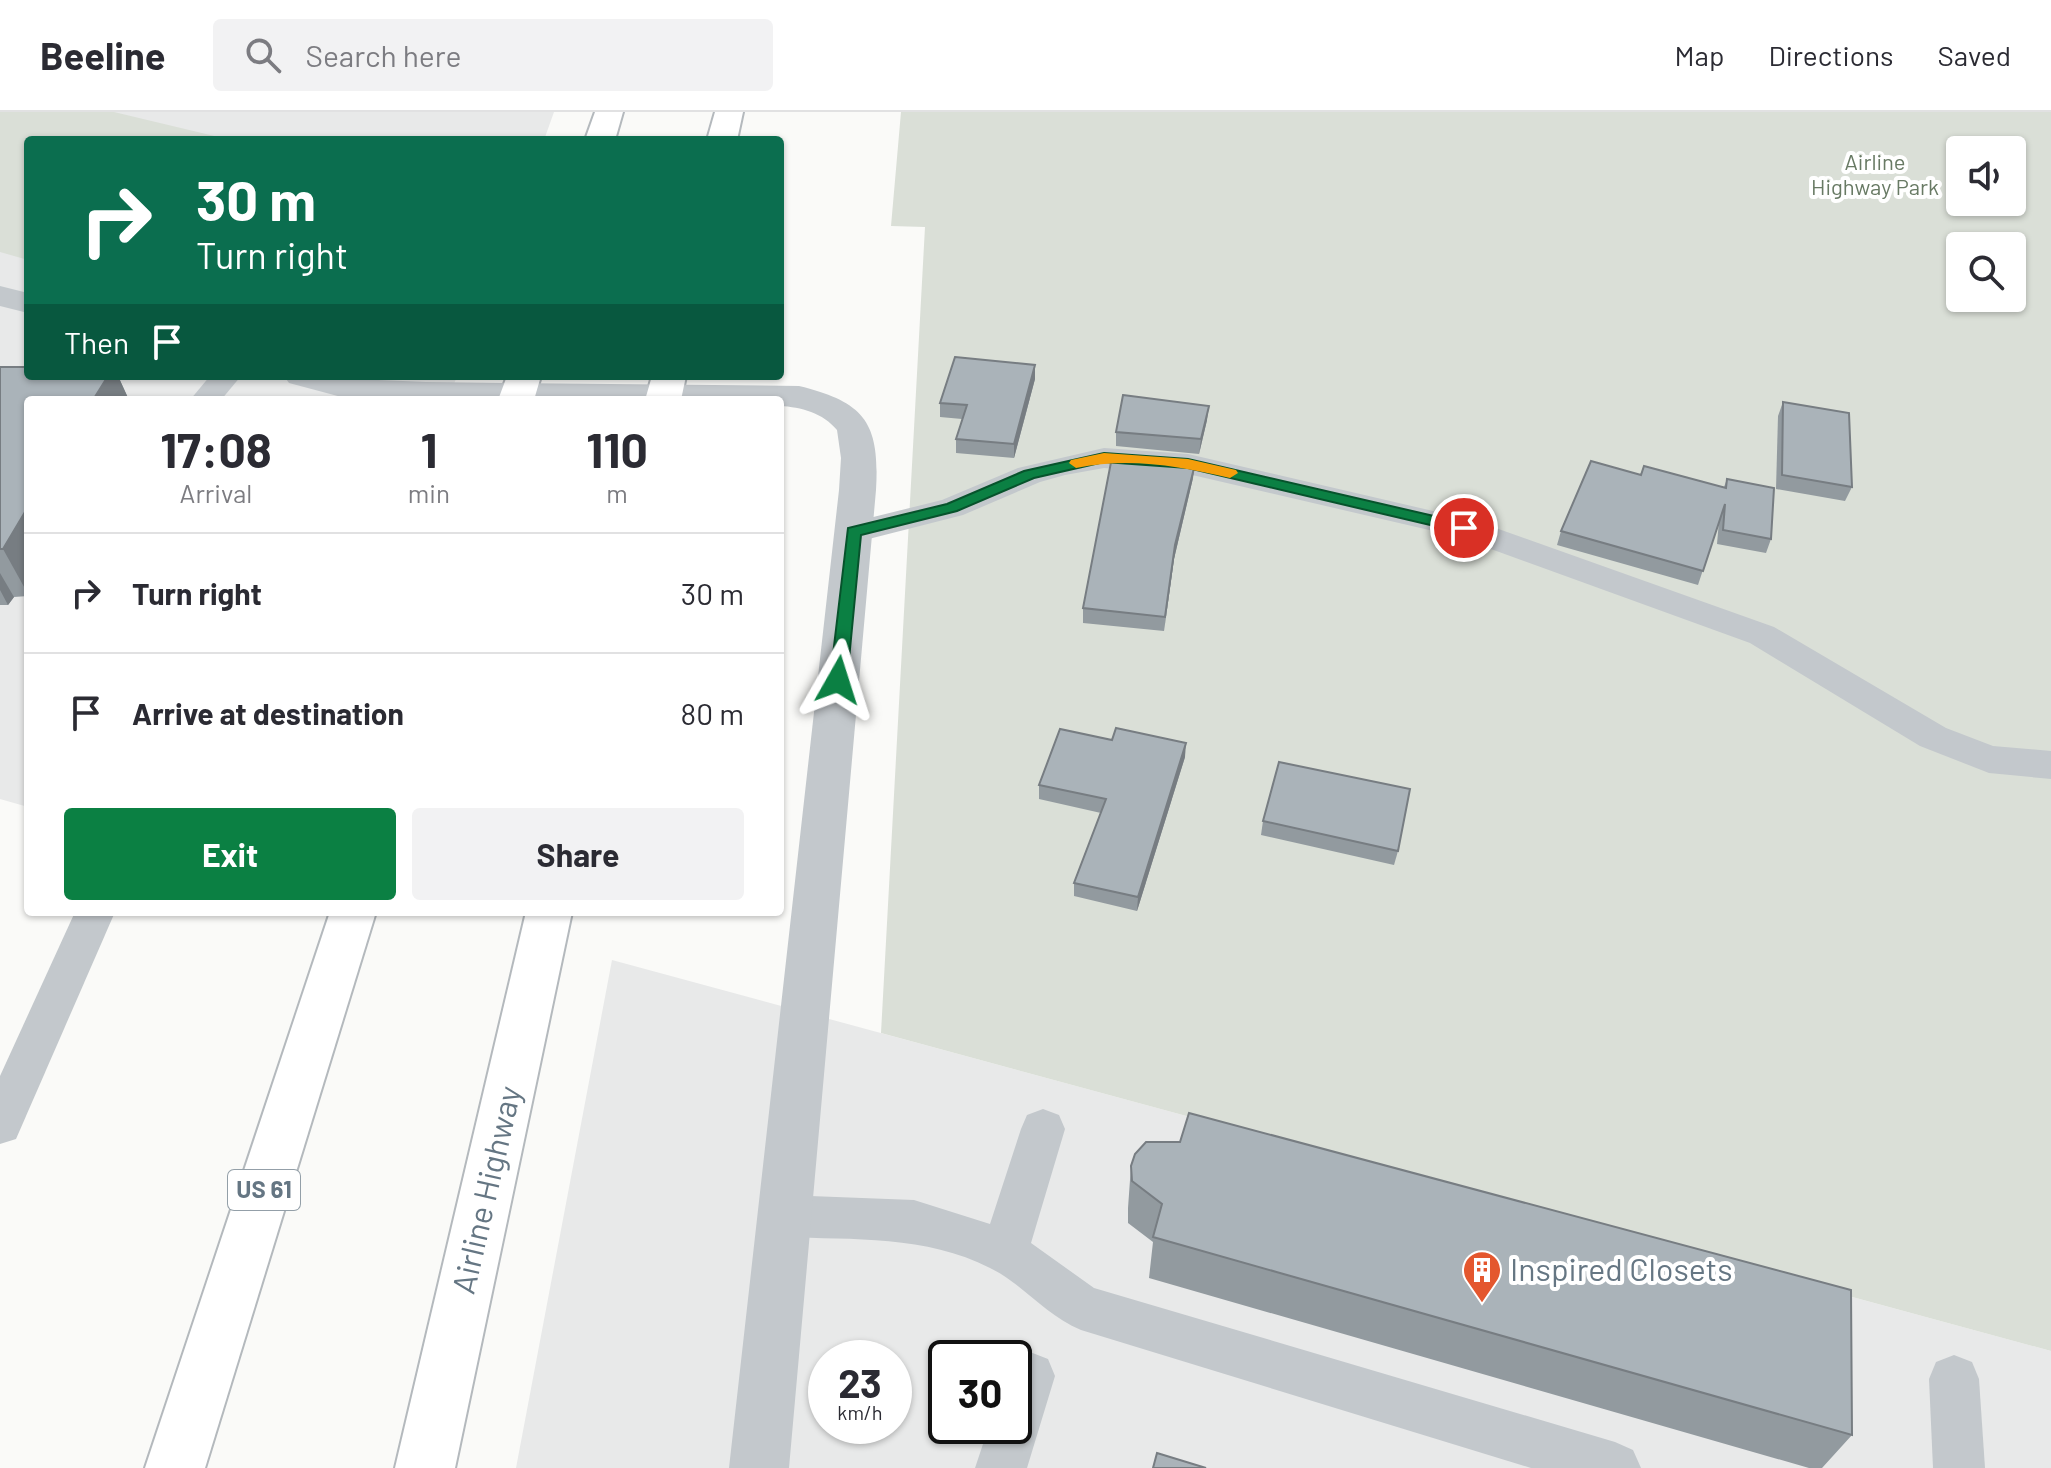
<!DOCTYPE html>
<html lang="en">
<head>
<meta charset="utf-8">
<style>
	body { margin:0; font-family:Barlow,sans-serif; background:#f2f2f3; color:#2b2b33; height:100vh; display:flex; flex-direction:column; font-size:30px; white-space:nowrap }
	* { box-sizing:border-box; margin:0 }
	p { font-size:26px; color:#7c7c81 }
	.icon { flex:none; width:44px; height:44px; fill:none; stroke:currentColor; stroke-width:2; stroke-linecap:round; stroke-linejoin:round }
	.map { position:relative; flex:1; overflow:hidden }
	.details { position:absolute; left:24px; top:284px; width:760px; height:520px; display:flex; flex-direction:column; background:#fff; border-radius:8px; box-shadow:0 2px 6px #0004 }
	.details>* { flex:none }
	.banner { position:absolute; left:24px; top:24px; width:760px; height:244px; border-radius:8px; box-shadow:0 2px 6px #0004; background:#0b6e4f; color:#fff; overflow:hidden }
	.buttons { position:absolute; left:1946px; top:24px; display:grid; gap:16px }
	.buttons a { display:grid; place-items:center; width:80px; height:80px; border-radius:8px; background:#fff; box-shadow:0 2px 6px #0004; font-size:40px }
	.speed { position:absolute; left:808px; top:1228px; display:flex; gap:16px; font-size:40px; font-weight:700; text-align:center }
	.speed>* { display:grid; place-content:center; width:104px; height:104px; border-radius:50%; background:#fff; box-shadow:0 2px 6px #0004; line-height:1 }
	.speed small { font-size:20px; font-weight:400 }
	.speed .limit { border:4px solid #111; border-radius:12px; background:#fff; color:#111 }
	.pin { position:absolute; display:grid; place-items:center; width:68px; height:68px; color:#fff; margin:-34px; border:4px solid #fff; border-radius:50%; box-shadow:0 2px 8px #0007 }
	.me { position:absolute; width:88px; margin:-44px; rotate:6deg; stroke-linejoin:round; filter:drop-shadow(0 0 6px #0008) }
	.turn { display:flex; align-items:center; gap:28px; height:168px; padding:0 40px; font-size:36px }
	.turn .icon { width:104px; height:104px; stroke-width:2.5 }
	.turn b { display:block; font-size:56px; line-height:68px }
	.then { display:flex; align-items:center; height:76px; padding:0 40px; background:#0003; gap:16px; font-size:30px }
	.eta { display:flex; justify-content:space-evenly; align-items:center; height:136px; text-align:center }
	.eta b { font-size:48px; font-weight:700; line-height:56px }
	.action { display:flex; gap:16px; margin-top:auto; padding:16px 40px }
	.action a { flex:1; height:92px; border-radius:8px; background:#0b8043; color:#fff; font-size:32px; font-weight:700; line-height:92px; text-align:center }
	.action a+a { background:#f2f2f3; color:#2b2b33 }
	ul { padding:0; list-style:none }
	li { display:flex; align-items:center; gap:24px; height:120px; padding:0 40px; border-top:2px solid #e1e1e2 }
	li div { flex:1 }
	li b { display:block; font-size:30px }
	li em { font-style:normal }
	header { display:flex; align-items:center; gap:48px; box-sizing:border-box; height:112px; padding:0 40px; background:#fff; border-bottom:2px solid #e1e1e2 }
	header strong { font-size:38px }
	nav { display:flex; gap:44px; margin-inline-start:auto; font-size:28px }
	.search { width:560px; height:72px; background:#f2f2f3; display:flex; align-items:center; gap:20px; box-sizing:border-box; padding:0 28px; border-radius:8px; color:#7c7c81; font-size:30px }
	.map>svg:first-child { display:block }
	.built { fill:#e8e9e9; fill-rule:evenodd }
	.green { fill:#dadfd7; fill-rule:evenodd }
	.lines { fill:none; stroke-linecap:round; stroke-linejoin:round }
	.highway-casing { stroke:#b4b9bd; stroke-width:4 }
	.lane { fill:#c3c8cc; fill-rule:evenodd }
	.street { fill:#c3c8cc; fill-rule:evenodd }
	.highway { fill:#fff; fill-rule:evenodd }
	.wall { fill:#929a9f }
	.shaded-wall { fill:#777d82 }
	.building { fill:#aab3b9; stroke:#777d82; stroke-width:2 }
	.route { fill:#0b8043; stroke:#07532c; stroke-width:2 }
	.slow { fill:#f59e0b }
	.labels { text-anchor:middle; stroke-width:8; stroke-linejoin:round; paint-order:stroke }
	.far-park-label { font-size:22px; fill:#687a64; stroke:#fff }
	.shield { fill:#fff; stroke:#939fa8; stroke-width:2 }
	.shield-label { font-size:24px; font-weight:bold; fill:#657683 }
	.near-street-label { font-size:32px; fill:#657683; stroke:#fff }
	.near-poi-label { font-size:32px; fill:#657683; stroke:#fff; text-anchor:start }
</style>
</head>
<body>
<header>
<strong>Beeline</strong>
<div class="search"><svg class="icon" aria-label="search" viewBox="0 0 24 24"><circle cx="10" cy="10" r="6"/><path d="M15 15l6 6"/></svg>Search here</div>
<nav><a>Map</a><a>Directions</a><a>Saved</a></nav>
</header>
<div class="map">
<svg width="2051" height="1356" viewBox="0 0 2051 1356">
	<rect width="100%" height="100%" fill="#fafaf8"/>
	<g class="built">
		<polygon points="0,0 554,0 544,28 28,28 28,264 457,264 448,288 28,288 28,695 0,687"/>
		<path d="M612,848L2051,1239V1356H516ZM826,1246H894V1314H826ZM946,1246H1014V1314H946Z"/>
	</g>
	<g class="green">
		<polygon points="0,0 114,0 231,28 28,28 28,148 0,140"/>
		<path d="M901,0H2051V1239L881,921L925,115L891,114ZM1960,38H2012V90H1960ZM1960,134H2012V186H1960Z"/>
	</g>
	<g class="lines">
		<defs>
			<g id="highway">
				<polygon points="595,0 623,0 615,28 585,28"/>
				<polygon points="715,0 743,0 737,28 707,28"/>
				<polygon points="507,264 541,264 534,288 498,288"/>
				<polygon points="652,264 686,264 681,288 645,288"/>
				<polygon points="330,800 376,800 205,1356 145,1356"/>
				<polygon points="526,800 572,800 455,1356 395,1356"/>
			</g>
		</defs>
		<use href="#highway" class="highway-casing"/>
		<g class="lane">
			<polygon points="210,264 241,264 221,288 190,288"/>
			<polygon points="1104,336 1188,342 1476,409 1774,515 1946,616 1993,634 2051,639 2051,667 1989,661 1920,634 1750,531 1455,424 1188,362 1104,356 1065,363 1040,370 963,403 853,431 841,427 837,420 841,413 942,388 1018,356"/>
			<polygon points="75,800 115,800 16,1027 0,1032 0,964"/>
			<path d="M1043,997L1059,1003L1065,1017L1031,1131L1094,1176L1615,1330L1633,1338L1641,1356H1531L1081,1218C1046,1204 1023,1172 990,1156C926,1123 853,1128 784,1125L768,1119L761,1104L768,1089L784,1083L914,1088L990,1112L1021,1017L1027,1003Z"/>
			<polygon points="1030,1240 1048,1247 1055,1264 1027,1356 975,1356 989,1314 1014,1314 1014,1246"/>
			<polygon points="1954,1243 1972,1250 1979,1267 1985,1356 1933,1356 1929,1267 1936,1250"/>
		</g>
		<g class="street">
			<polygon points="0,174 28,181 28,201 0,194"/>
			<path d="M284,264L426,270L799,274C865,290 880,311 876,378L789,1356H729L839,378L841,346L837,318C823,301 801,295 780,294V288L349,287L289,271Z"/>
		</g>
		<use href="#highway" class="highway"/>
	</g>
	<g class="wall">
		<polygon points="1035,253 1035,267 1014,346 956,341 956,327 962,307 940,305 940,291"/>
		<polygon points="0,255 118,264 129,288 28,288 28,484 14,485 8,493 0,493"/>
		<polygon points="1783,290 1852,375 1845,389 1776,377 1778,304"/>
		<polygon points="1207,308 1199,342 1116,334 1116,320"/>
		<polygon points="1641,363 1724,375 1727,367 1771,427 1766,441 1717,432 1719,409 1698,473 1557,433 1561,419"/>
		<polygon points="1193,366 1174,447 1164,519 1083,511 1083,496"/>
		<polygon points="1185,645 1137,799 1074,784 1074,771 1101,701 1039,687 1039,673"/>
		<polygon points="1263,709 1398,739 1394,753 1261,723"/>
		<polygon points="1131,1054 1852,1323 1822,1356 1809,1356 1149,1166 1153,1130 1128,1111 1128,1096"/>
	</g>
	<g class="shaded-wall">
		<polygon points="1035,253 1035,267 1014,346 1014,332"/>
		<polygon points="108,264 118,264 129,288 93,288"/>
		<polygon points="1209,294 1207,308 1199,342 1201,327"/>
		<polygon points="1195,352 1193,366 1174,447 1164,519 1175,433"/>
		<polygon points="28,395 28,482 3,437"/>
		<polygon points="0,461 14,485 8,493 0,478"/>
		<polygon points="1186,631 1185,645 1137,799 1138,785"/>
	</g>
	<g class="building">
		<polygon points="955,245 1035,253 1014,332 956,327 967,293 940,291"/>
		<polygon points="0,255 28,255 28,264 108,264 93,288 28,288 28,395 3,437 0,437"/>
		<polygon points="1123,283 1209,294 1201,327 1116,320"/>
		<polygon points="1783,290 1849,301 1852,375 1782,363"/>
		<polygon points="1112,345 1195,352 1175,433 1165,505 1083,496"/>
		<polygon points="1591,349 1641,363 1644,354 1726,376 1727,367 1774,376 1771,427 1723,418 1725,392 1703,459 1561,419"/>
		<polygon points="1116,616 1186,631 1138,785 1074,771 1106,687 1039,673 1060,617 1112,628"/>
		<polygon points="1279,650 1410,677 1398,739 1263,709"/>
		<polygon points="1189,1001 1851,1178 1852,1323 1153,1125 1162,1092 1132,1069 1131,1054 1135,1042 1146,1030 1180,1030"/>
		<polygon points="1157,1341 1206,1356 1153,1356"/>
	</g>
	<polygon class="route" points="1104,341 1188,347 1464,411 1472,416 1464,421 1188,356 1104,350 1034,366 957,399 861,423 847,568 838,574 832,572 830,568 848,416 947,392 1024,359"/>
	<path class="slow" d="M1104,341L1188,347L1236,358L1238,361L1230,366C1179,354 1129,345 1076,356L1069,351L1071,348Z"/>
	<defs>
		<symbol id="building-pin" viewBox="-11 -11 22 30"><path d="M0 17L-7.5 6A9.5 9.5 0 1 1 7.5 6Z" fill="#e4572e" stroke="#fff"/><path d="M-4-6H4V6H1V3H-1V6H-4ZM-2.5-4.3h1.7v1.8h-1.7ZM.8-4.3h1.7v1.8H.8ZM-2.5-1h1.7V.8h-1.7ZM.8-1h1.7V.8H.8Z" fill="#fff"/></symbol>
	</defs>
	<g fill-rule="evenodd">
		<use href="#building-pin" x="1460" y="1136" width="44" height="60"/>
	</g>
	<g class="labels">
		<g class="far-park-label">
			<text x="1875" y="58">Airline<tspan x="1875" dy="25">Highway Park</tspan></text>
		</g>
		<rect class="shield" x="228" y="1058" width="72" height="40" rx="6"/>
		<g class="shield-label">
			<text x="264" y="1086">US 61</text>
		</g>
		<g class="near-street-label">
			<text transform="translate(487 1078) rotate(-77)" y="11">Airline Highway</text>
		</g>
		<g class="near-poi-label">
			<text x="1510" y="1169">Inspired Closets</text>
		</g>
	</g>
</svg>
<div class="buttons">
<a><svg class="icon" aria-label="sound" viewBox="0 0 24 24"><path d="M4 9h4l5-4v14l-5-4H4zM17 9q2 3 0 6"/></svg></a>
<a><svg class="icon" aria-label="search" viewBox="0 0 24 24"><circle cx="10" cy="10" r="6"/><path d="M15 15l6 6"/></svg></a>
</div>
<div class="speed"><div>23<small>km/h</small></div><div class="limit">30</div></div>
<div class="pin" style="left:1464px;top:416px;background:#d93025"><svg class="icon" aria-label="arrive" viewBox="0 0 24 24"><path d="M6 21V4h12l-3 4 3 4H6"/></svg></div>
<svg class="me" style="left:838px;top:568px" viewBox="-20 -20 40 40"><path d="M0-17L14 15 0 8-14 15z" fill="#0b8043" stroke="#fff" stroke-width="4"/></svg>
<div class="banner">
<div class="turn"><svg class="icon" aria-label="right" viewBox="0 0 24 24"><path d="M7 20v-9h11M14 6l5 5-5 5"/></svg><div><b>30 m</b>Turn right</div></div>
<div class="then">Then<svg class="icon" aria-label="arrive" viewBox="0 0 24 24"><path d="M6 21V4h12l-3 4 3 4H6"/></svg></div>
</div>
<section class="details">
<div class="eta">
<div><b>17:08</b><p>Arrival</p></div>
<div><b>1</b><p>min</p></div>
<div><b>110</b><p>m</p></div>
</div>
<ul>
<li><svg class="icon" aria-label="right" viewBox="0 0 24 24"><path d="M7 20v-9h11M14 6l5 5-5 5"/></svg><div><b>Turn right</b></div><em>30 m</em></li>
<li><svg class="icon" aria-label="arrive" viewBox="0 0 24 24"><path d="M6 21V4h12l-3 4 3 4H6"/></svg><div><b>Arrive at destination</b></div><em>80 m</em></li>
</ul>
<div class="action"><a>Exit</a><a>Share</a></div>
</section>
</div>
</body>
</html>
